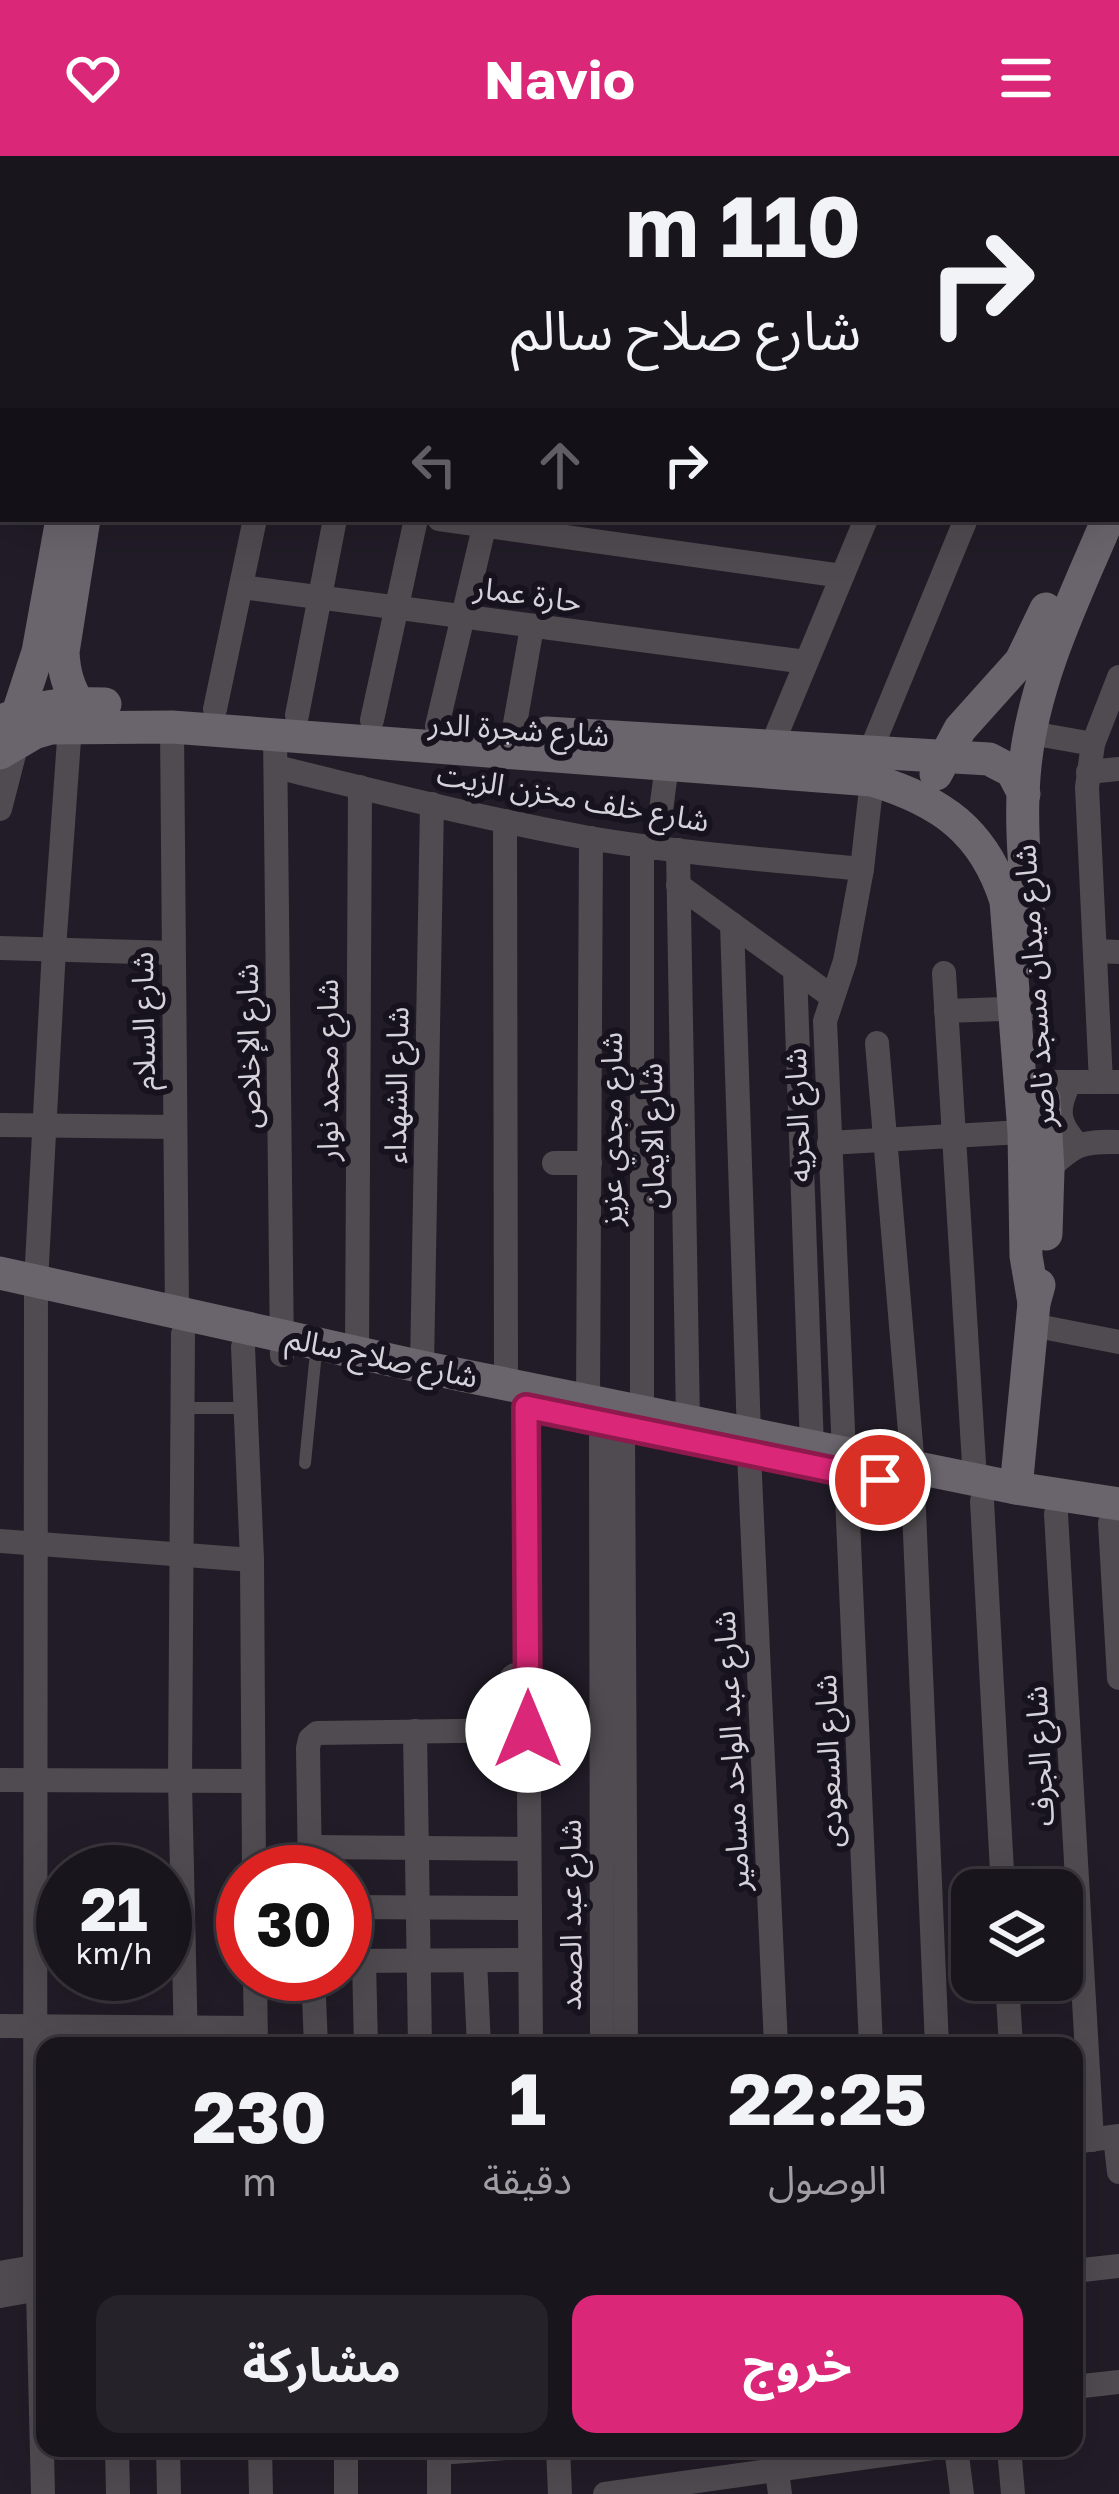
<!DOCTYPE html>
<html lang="ar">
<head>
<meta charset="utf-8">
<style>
	body { margin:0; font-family:"Golos Text","Noto Sans Arabic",sans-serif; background:#26222a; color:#f1f3f6; direction:rtl; height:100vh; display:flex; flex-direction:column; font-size:45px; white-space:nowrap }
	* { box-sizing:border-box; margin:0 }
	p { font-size:39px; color:#9f9fa4 }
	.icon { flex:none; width:66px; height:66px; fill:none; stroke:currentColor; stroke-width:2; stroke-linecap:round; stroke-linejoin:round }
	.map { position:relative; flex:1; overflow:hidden; direction:ltr }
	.panel { position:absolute; left:36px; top:1881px; width:1047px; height:420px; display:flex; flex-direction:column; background:#19151d; border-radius:24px; box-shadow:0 12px 48px #0002,0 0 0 3px #37343b; direction:rtl }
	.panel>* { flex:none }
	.hud { position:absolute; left:0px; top:0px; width:1119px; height:366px; box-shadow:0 12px 48px #0002,0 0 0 3px #37343b; direction:rtl; background:#19151d; color:#f1f3f6; overflow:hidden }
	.tools { position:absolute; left:951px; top:1713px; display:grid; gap:24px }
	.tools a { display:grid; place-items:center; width:132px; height:132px; border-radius:24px; background:#19151d; box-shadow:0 12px 48px #0002,0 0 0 3px #37343b; font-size:60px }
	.speed { position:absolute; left:36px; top:1689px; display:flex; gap:24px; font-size:60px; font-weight:700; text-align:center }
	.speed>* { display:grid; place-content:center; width:156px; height:156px; border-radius:50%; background:#19151d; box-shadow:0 12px 48px #0002,0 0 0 3px #37343b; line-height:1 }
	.speed small { font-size:30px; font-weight:400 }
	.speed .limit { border:18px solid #d22; background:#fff; color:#111 }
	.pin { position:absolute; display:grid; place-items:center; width:102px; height:102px; color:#fff; margin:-51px; border:6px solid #fff; border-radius:50%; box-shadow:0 3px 12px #0007 }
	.me { position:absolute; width:132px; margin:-66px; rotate:0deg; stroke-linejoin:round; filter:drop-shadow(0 0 9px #0008) }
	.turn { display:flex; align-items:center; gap:42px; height:252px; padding:0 60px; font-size:54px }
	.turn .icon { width:156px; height:156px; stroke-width:2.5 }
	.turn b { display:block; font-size:84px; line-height:102px }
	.lanes { display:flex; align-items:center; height:114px; padding:0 60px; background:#0003; justify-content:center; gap:60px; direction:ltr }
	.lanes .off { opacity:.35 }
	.eta { display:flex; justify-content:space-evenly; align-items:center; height:204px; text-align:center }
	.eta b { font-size:72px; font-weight:700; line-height:84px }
	.cta { display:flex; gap:24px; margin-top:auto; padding:24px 60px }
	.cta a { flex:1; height:138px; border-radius:24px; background:#db2777; color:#fff; font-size:48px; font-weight:700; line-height:138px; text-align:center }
	.cta a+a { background:#26222a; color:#f1f3f6 }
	header { display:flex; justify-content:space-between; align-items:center; height:156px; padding:0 60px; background:#db2777; color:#fff; font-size:54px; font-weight:700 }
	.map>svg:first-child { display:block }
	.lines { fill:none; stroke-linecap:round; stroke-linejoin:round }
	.lane { stroke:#4f4b50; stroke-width:12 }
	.street { stroke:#4f4b50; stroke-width:24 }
	.secondary { stroke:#6a646c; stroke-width:33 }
	.route-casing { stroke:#8e194d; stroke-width:30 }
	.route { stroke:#db2777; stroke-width:21 }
	.labels { text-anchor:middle; stroke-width:12; stroke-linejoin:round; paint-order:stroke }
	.street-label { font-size:30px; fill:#d5d2da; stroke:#17131e }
</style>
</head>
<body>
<header><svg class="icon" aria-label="menu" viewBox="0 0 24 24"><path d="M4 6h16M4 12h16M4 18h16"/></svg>Navio<svg class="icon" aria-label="heart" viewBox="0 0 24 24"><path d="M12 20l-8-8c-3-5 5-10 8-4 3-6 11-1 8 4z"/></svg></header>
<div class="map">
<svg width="1119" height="2338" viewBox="0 0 1119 2338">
	<rect width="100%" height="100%" fill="#211c27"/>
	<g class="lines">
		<g class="lane">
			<polyline points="183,1252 245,1252"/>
			<polyline points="305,1307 315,1206"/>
			<path d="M503,1526C507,1512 515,1512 528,1511"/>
		</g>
		<g class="street">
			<polyline points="288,3 288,0"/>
			<polyline points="385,3 386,0"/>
			<polyline points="491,3 492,0"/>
			<polyline points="598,3 599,0"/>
			<polyline points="701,3 701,0"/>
			<polyline points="777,3 777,0"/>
			<polyline points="845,3 846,0"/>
			<polyline points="918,3 919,0"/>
			<polyline points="1112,3 1113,0"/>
			<polyline points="0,20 3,0"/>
			<polyline points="1116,37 1119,39"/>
			<polyline points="0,81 3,81"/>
			<polyline points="0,343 3,343"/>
			<polyline points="439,363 842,420"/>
			<polyline points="241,431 806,506"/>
			<polyline points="215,553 255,363"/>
			<polyline points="297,559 335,363"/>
			<polyline points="372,564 416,363"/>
			<polyline points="437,570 486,363"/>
			<polyline points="172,571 177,1159"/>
			<polyline points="1031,577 1093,588"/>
			<polyline points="275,579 282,1199"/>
			<polyline points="772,589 866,363"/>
			<polyline points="510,596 532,471"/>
			<polyline points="870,596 966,363"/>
			<path d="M276,611C380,636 484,663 589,682C679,697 771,704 862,713"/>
			<polyline points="1088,616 1119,613"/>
			<polyline points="0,653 17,587"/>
			<polyline points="505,665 506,1228"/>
			<polyline points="642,690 642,1256"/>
			<polyline points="656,692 667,609"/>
			<polyline points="678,694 688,1265"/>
			<polyline points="678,729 831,840"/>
			<polyline points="732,768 749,1278"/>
			<polyline points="0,792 173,797"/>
			<polyline points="1095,795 1119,796"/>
			<polyline points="795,814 812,1291"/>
			<polyline points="944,817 975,1324"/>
			<polyline points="946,855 1036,852"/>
			<polyline points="877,887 913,1311"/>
			<polyline points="1042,926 1119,926"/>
			<path d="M1070,926C1056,953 1057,967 1078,989"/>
			<polyline points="1101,926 1087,631 1093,588 1119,521"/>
			<polyline points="0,969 175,971"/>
			<polyline points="829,987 1024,976"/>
			<polyline points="554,1007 590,1007"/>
			<path d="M1048,1014C1074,988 1083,985 1119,986"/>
			<polyline points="1032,1169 1119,1186"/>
			<polyline points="183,1178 180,1626 186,1890"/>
			<polyline points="243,1191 252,1404 254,1716"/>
			<polyline points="357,1197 360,631"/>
			<polyline points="422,1211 432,648"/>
			<polyline points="588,1245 591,682"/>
			<polyline points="526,1251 531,1890"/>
			<polyline points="601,1267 602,1890"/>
			<polyline points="623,1272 626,1890"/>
			<polyline points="844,1297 825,865 845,805 862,713 872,624"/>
			<polyline points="749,1298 776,1890"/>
			<polyline points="846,1318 871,1890"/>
			<polyline points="913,1331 937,1890"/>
			<polyline points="982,1345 1003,1734"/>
			<polyline points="1056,1358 1092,1984"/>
			<polyline points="1110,1367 1119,1522"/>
			<polyline points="0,1385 252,1404"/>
			<polyline points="415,1575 420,1890"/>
			<polyline points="0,1624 253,1625"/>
			<polyline points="309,1691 529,1693"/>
			<polyline points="310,1716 308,1592 310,1583 317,1577 528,1574"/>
			<polyline points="345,1751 530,1752"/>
			<polyline points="345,1805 530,1804"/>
			<polyline points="364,1805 366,1890"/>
			<polyline points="475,1805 479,1890"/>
			<polyline points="255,1818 256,1890"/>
			<polyline points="313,1818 316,1890"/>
			<polyline points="1007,1824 1011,1890"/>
			<polyline points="0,1870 255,1872"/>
			<polyline points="1115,1981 1119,2016"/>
			<polyline points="1074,1986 1119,1980"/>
			<polyline points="35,2111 36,1126 54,793 70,570"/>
			<polyline points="1074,2115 1119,2110"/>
			<polyline points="0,2117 45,2109"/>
			<polyline points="38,2134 43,2338"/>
			<polyline points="0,2140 45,2132"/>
			<polyline points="1074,2231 1119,2226"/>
			<polyline points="117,2292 118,2338"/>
			<polyline points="168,2292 169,2338"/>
			<polyline points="260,2292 261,2338"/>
			<polyline points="346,2292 346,2338"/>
			<polyline points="439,2292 439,2338"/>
			<polyline points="558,2292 560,2338"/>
			<polyline points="774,2292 780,2338"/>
			<polyline points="956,2292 962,2338"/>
			<polyline points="1009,2292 1013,2338"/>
			<polyline points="439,2297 506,2292"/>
			<polyline points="605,2338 933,2292"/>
		</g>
		<g class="secondary">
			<polyline points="140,3 141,0"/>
			<polyline points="1116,284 1119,276"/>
			<path d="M79,548C68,531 64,516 63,496L84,363"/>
			<polyline points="18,557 38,496 62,363"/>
			<path d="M0,566C35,549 67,547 105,548"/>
			<polyline points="546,577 989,603 1012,615 1024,638"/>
			<path d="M0,597L34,577L51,572L172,571L872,624C941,645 984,675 1006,745L1024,976L1026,1100L1034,1147"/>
			<polyline points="936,618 960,573 1021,505 1046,453"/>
			<path d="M1030,778C1026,723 1019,666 1025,610C1034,523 1074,443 1108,363"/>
			<polyline points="1044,943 1048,1014 1046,1078"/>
			<polyline points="0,1117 422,1211 1016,1332 1119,1348"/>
			<polyline points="1016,1332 1034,1147 1039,1129"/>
		</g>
	</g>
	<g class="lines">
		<defs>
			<polyline id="route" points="528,1574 526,1251 880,1324"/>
		</defs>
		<use href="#route" class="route-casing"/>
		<use href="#route" class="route"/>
	</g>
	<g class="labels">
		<g class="street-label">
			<text transform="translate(528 439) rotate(8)" y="10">حارة عمار</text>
			<text transform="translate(519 574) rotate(4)" y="10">شارع شجرة الدر</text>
			<text transform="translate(573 642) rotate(10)" y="10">شارع خلف مخزن الزيت</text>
			<text transform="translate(1035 830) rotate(-94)" y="10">شارع ميدان مسجد ناصر</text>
			<text transform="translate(144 865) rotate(-91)" y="10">شارع السلام</text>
			<text transform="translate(249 890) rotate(-91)" y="10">شارع الإخلاص</text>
			<text transform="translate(328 914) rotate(-90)" y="10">شارع محمد نوار</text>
			<text transform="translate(397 929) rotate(-89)" y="10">شارع الشهداء</text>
			<text transform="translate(798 959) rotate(-92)" y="10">شارع الحريه</text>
			<text transform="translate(612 973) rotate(-90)" y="10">شارع مجدي عزيز</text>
			<text transform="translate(653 980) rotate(-91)" y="10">شارع الايمان</text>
			<text transform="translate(382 1202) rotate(12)" y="10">شارع صلاح سالم</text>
			<text transform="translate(732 1595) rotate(-93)" y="10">شارع عبد الواحد مسامير</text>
			<text transform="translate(1040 1600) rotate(-93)" y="10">شارع الجرف</text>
			<text transform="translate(829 1605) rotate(-92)" y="10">شارع السعودى</text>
			<text transform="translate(571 1759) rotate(-90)" y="10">شارع عبد الصمد</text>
		</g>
	</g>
</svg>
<div class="tools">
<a><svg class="icon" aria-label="layers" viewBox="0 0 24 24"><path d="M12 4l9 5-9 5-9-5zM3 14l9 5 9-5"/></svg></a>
</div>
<div class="speed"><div>21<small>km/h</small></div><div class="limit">30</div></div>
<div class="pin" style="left:880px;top:1324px;background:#d93025"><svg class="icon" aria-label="arrive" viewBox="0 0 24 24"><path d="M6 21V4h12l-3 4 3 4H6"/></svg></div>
<svg class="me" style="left:528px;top:1574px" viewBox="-20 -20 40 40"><circle r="19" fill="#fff"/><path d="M0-13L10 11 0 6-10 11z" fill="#db2777"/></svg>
<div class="hud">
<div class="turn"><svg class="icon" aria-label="right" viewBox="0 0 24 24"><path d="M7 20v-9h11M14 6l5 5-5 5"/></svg><div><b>110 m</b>شارع صلاح سالم</div></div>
<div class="lanes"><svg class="icon off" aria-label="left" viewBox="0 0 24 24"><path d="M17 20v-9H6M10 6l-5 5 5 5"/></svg><svg class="icon off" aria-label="ahead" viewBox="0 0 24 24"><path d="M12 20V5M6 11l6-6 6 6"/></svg><svg class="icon" aria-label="right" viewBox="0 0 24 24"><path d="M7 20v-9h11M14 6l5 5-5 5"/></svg></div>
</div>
<section class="panel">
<div class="eta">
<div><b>22:25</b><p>الوصول</p></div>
<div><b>1</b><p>دقيقة</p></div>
<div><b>230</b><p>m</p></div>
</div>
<div class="cta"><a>خروج</a><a>مشاركة</a></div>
</section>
</div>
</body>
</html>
